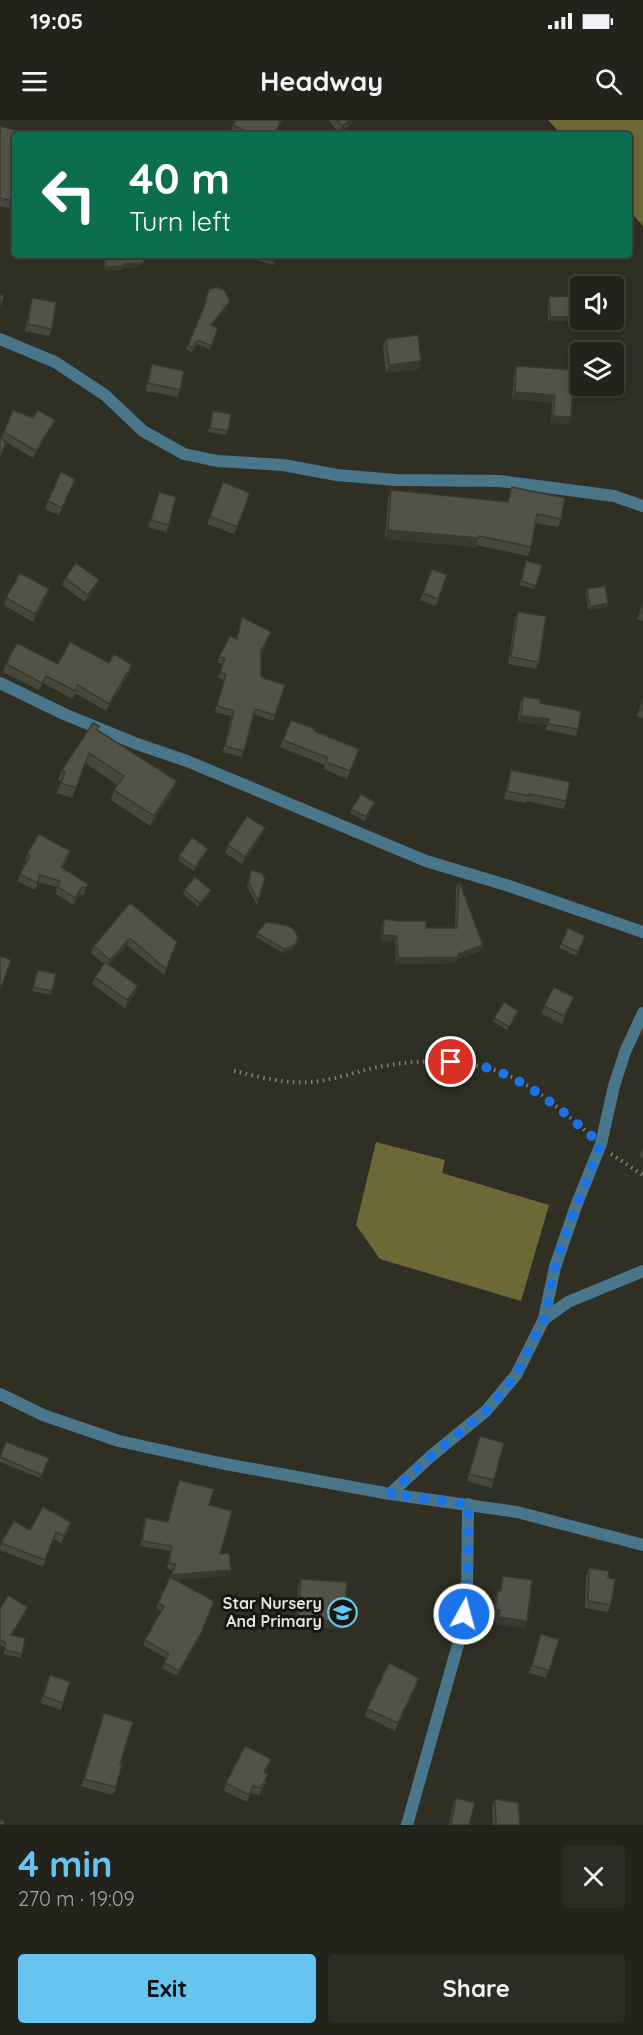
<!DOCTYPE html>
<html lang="en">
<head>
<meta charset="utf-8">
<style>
	body { margin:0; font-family:Quicksand,sans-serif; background:#2c2b24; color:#f1f3f6; height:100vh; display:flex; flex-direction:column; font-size:22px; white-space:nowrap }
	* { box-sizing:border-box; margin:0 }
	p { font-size:20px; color:#a3a4a3 }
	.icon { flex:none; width:33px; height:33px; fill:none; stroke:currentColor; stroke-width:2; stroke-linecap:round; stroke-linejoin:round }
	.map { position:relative; height:1705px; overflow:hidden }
	.details { display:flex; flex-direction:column; background:#24231b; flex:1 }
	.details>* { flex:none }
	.banner { position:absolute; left:12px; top:12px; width:620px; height:126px; border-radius:6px; box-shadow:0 3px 9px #0003,0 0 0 2px #41403a; background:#0b6e4f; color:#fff; overflow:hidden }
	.fabs { position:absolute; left:570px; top:156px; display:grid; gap:12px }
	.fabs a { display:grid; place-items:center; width:54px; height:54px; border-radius:6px; background:#24231b; box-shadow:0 3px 9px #0003,0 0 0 2px #41403a; font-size:30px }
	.pin { position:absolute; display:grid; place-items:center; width:51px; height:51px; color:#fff; margin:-26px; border:3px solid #fff; border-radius:50%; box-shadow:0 2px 6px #0007 }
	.me { position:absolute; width:66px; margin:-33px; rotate:7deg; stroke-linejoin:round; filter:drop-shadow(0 0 4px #0008) }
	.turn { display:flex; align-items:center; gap:21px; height:126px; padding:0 18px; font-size:27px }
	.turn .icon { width:78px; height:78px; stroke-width:2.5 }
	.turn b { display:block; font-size:42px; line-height:51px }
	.round { display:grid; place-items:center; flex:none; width:63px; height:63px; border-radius:6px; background:#2c2b24 }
	.head { display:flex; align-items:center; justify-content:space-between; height:102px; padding:0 18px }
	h1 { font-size:36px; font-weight:700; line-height:45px; color:#65c5ee }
	.cta { display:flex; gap:12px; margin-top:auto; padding:12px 18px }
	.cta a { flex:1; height:69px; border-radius:6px; background:#65c5ee; color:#111; font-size:24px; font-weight:700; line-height:69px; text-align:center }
	.cta a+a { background:#2c2b24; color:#f1f3f6 }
	.status { display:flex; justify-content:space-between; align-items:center; height:42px; padding:0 30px; background:#24231b; direction:ltr }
	.status svg { height:16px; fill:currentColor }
	header { display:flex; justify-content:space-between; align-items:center; height:78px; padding:0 18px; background:#24231b; font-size:27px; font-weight:700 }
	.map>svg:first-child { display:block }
	.forest { fill:#6d6937 }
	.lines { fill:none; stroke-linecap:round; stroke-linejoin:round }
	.path { stroke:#838279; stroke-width:4; stroke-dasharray:1.5 4.5; stroke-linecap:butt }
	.street { stroke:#49768a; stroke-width:12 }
	.wall { fill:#47473c }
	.shaded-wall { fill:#3a3931 }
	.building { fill:#535246; stroke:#3a3931; stroke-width:1.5 }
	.route { stroke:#1a73e8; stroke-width:10; stroke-dasharray:0 18 }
	.labels { text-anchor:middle; stroke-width:6; stroke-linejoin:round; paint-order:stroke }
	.poi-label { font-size:16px; font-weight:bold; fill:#e4e4dc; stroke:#171712; text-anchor:end }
</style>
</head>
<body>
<div class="status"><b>19:05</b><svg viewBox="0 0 49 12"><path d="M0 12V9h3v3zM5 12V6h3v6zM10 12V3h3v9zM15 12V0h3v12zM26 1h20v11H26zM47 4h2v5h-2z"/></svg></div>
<header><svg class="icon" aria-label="menu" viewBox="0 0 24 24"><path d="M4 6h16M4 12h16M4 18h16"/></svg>Headway<svg class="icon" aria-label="search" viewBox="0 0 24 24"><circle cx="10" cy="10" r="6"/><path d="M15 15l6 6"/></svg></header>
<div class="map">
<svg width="643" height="1705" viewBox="0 0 643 1705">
	<rect width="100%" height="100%" fill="#302f24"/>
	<g class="forest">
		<polygon points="548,0 643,0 643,106 629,90 628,15 562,15"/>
		<polygon points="376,1022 445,1040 442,1053 549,1085 521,1181 380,1139 356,1105"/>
	</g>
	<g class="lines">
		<g class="path">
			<path d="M234,951C253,955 273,961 292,962C322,965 350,953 378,947C424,938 476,938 518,960C543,974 566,994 588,1013"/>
			<polyline points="611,1034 643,1055"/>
		</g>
		<g class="street">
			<polyline points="0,219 55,242 105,275 143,311 184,334 217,341 283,345 337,355 396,360 500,361 614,376 643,386"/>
			<polyline points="0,563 64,594 137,624 187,641 426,741 506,765 643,812"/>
			<polyline points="544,1199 568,1182 643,1151"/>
			<polyline points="0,1274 43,1295 119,1321 220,1343 390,1374 517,1392 643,1425"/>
			<polyline points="390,1374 431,1336 486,1291 516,1255 544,1199 555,1147 576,1086 601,1024 614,966 625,932 643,893"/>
			<polyline points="407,1705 461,1514 467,1475 468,1384"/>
		</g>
	</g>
	<g class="wall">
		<polygon points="233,0 282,0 275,15 235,15 230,13 235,1"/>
		<polygon points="328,0 353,0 352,3 340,14"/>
		<polygon points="0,6 15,15 15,83 13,89 0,86"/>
		<polygon points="103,135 143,135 144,143 142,146 123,148 122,150 105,151"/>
		<polygon points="260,135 277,135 274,145 259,141"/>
		<polygon points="207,174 229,184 212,205 218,208 210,229 197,224 191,232 186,229 205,185 205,178"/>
		<polygon points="549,177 570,197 569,201 548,201 548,181"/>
		<polygon points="32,178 52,209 49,216 25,211 30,185"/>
		<polygon points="386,219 419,249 386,253 383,226"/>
		<polygon points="152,244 180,270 178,277 146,271 149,251"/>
		<polygon points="516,246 574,250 571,297 569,304 551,303 552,283 512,279 514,254"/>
		<polygon points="13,290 33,298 55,300 52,307 33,338 1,319"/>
		<polygon points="213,291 228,311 226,315 208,312"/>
		<polygon points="75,359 59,395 45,389 48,381"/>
		<polygon points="223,362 250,373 234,414 207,404"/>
		<polygon points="512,367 561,399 558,407 536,403 531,427 528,436 476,425 476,427 385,419 388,379 391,370 507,382"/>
		<polygon points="159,372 169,405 166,412 148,407"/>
		<polygon points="526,441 542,445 534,469 519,465"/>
		<polygon points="432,449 447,455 436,486 420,480"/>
		<polygon points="65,458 99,460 96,467 85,482 62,465"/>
		<polygon points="587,469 608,483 607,487 588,490 586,473"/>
		<polygon points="47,476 33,502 4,485 6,478"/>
		<polygon points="643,483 643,501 637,499"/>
		<polygon points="518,492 539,542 536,549 508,544 515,499"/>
		<polygon points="242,497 271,512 261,533 261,557 275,595 273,601 253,594 242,637 223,632 231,596 215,592 224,560 218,558 223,544 217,542 219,537 236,519"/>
		<polygon points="6,544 58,544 130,552 106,591 75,573 72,579 43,563 39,570 3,552"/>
		<polygon points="523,577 540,583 578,609 576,616 546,610 547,605 518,602 520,583"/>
		<polygon points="643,578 643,598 637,596"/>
		<polygon points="291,600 314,611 359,629 347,659 324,649 325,645 280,627"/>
		<polygon points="97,610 173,671 150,706 111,680 114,670 118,665 85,643 72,678 57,673 61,662 58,660 62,650"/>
		<polygon points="511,650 566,681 564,689 527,681 526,683 504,679 509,657"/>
		<polygon points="375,682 364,701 350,693 351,689"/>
		<polygon points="262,715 242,744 225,733 228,725"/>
		<polygon points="208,729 207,732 194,751 178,740 179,736"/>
		<polygon points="27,734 68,738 62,748 88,764 83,775 80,774 73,785 56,774 57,767 38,762 35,770 17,761 20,754 27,742 25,741"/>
		<polygon points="251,750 265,759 257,785 247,766"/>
		<polygon points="459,761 483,825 480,831 458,839 456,843 396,844 395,822 381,821 382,805 384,799 426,808 455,808 456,767"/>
		<polygon points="184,770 209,774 198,787 183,774"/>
		<polygon points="130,783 177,822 164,855 127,825 109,845 138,866 135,873 125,888 92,864 95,857 104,844 91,833 94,826"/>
		<polygon points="568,808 585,816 577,836 559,828"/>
		<polygon points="257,813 298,818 293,829 282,833 256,817"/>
		<polygon points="36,854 52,871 51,875 32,871"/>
		<polygon points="574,877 562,904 542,894 544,886"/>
		<polygon points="517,895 507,910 493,901 494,898"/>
		<polygon points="643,1028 643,1039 639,1036"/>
		<polygon points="480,1316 494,1360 492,1368 467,1361"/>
		<polygon points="6,1322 49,1338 40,1358 0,1342 0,1338"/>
		<polygon points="179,1360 209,1385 220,1434 231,1450 229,1455 175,1460 200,1517 177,1556 162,1548 166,1538 143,1525 145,1520 161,1491 156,1488 173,1450 167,1449 170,1431 140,1426 144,1403 146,1398 168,1402"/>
		<polygon points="71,1402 69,1409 61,1423 53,1419 43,1447 0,1430 1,1423 30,1410"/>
		<polygon points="589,1448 608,1458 611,1485 608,1492 585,1488 586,1456"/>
		<polygon points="503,1456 527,1501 524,1508 496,1504 497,1497 493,1497 495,1478 498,1470 500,1470 501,1463"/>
		<polygon points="301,1459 341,1509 296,1506 298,1466"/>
		<polygon points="28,1487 12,1515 22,1534 21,1538 4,1534 5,1527 0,1525 0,1489"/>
		<polygon points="541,1514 559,1520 546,1558 529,1553"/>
		<polygon points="50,1555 70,1562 61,1590 40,1583"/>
		<polygon points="417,1565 395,1611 365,1596 367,1589"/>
		<polygon points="104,1593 120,1644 116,1667 113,1675 81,1666"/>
		<polygon points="271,1639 265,1653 266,1662 259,1675 251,1673 247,1682 224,1671 226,1663"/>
		<polygon points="456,1678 469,1705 449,1705 453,1685"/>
		<polygon points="495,1679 520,1705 493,1705 492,1687"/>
	</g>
	<g class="shaded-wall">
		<polygon points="350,0 353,0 352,3 340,14 342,6"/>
		<polygon points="144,143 142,146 123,148 122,150 105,151 106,147 123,144"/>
		<polygon points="230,181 229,184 209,209 211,205"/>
		<polygon points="550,197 570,197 569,201 548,201"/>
		<polygon points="421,241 419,249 386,253 389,245"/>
		<polygon points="515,272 555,275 552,283 512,279"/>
		<polygon points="553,296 571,297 569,304 551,303"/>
		<polygon points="55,300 52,307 33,338 36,331"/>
		<polygon points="388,410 479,418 476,427 385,419"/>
		<polygon points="99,460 96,467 85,482 88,475"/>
		<polygon points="49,469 47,476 33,502 35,494"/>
		<polygon points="608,483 607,487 588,490 590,487"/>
		<polygon points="132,545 130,552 106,591 109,584"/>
		<polygon points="521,596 549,599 547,605 518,602"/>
		<polygon points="177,661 173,671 150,706 154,696"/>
		<polygon points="265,708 262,715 242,744 245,737"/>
		<polygon points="208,729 207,732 194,751 195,747"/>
		<polygon points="82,767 80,774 73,785 75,778"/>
		<polygon points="211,770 209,774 198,787 200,783"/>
		<polygon points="383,815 397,816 395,822 381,821"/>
		<polygon points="130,818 127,825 108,847 110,840"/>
		<polygon points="295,825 293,829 282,833 284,829"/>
		<polygon points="483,825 480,831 458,839 456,843 396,844 398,838 458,834"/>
		<polygon points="138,866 135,873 125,888 127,880"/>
		<polygon points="71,1402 69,1409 61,1423 64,1416"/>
		<polygon points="231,1450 229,1455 169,1461 171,1455"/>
		<polygon points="214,1481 200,1517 177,1556 179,1551"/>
		<polygon points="495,1489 500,1490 497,1497 493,1497"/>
		<polygon points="499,1497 527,1501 524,1508 496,1504"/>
		<polygon points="298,1498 343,1502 341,1509 296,1506"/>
		<polygon points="419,1558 417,1565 395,1611 398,1603"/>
	</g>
	<g class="building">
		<polygon points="236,0 281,0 274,15 253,15 233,5"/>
		<polygon points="337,0 350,0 342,6"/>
		<polygon points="0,6 31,14 30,15 15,15 15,81 0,78"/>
		<polygon points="105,135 143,135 144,143 123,144 123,146 106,147"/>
		<polygon points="261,135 277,135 275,141 260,138"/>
		<polygon points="217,167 224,170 230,181 211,205 218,208 211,226 198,220 192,228 188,225 206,182 207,174 210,169"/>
		<polygon points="0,174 4,176 0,187"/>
		<polygon points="569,176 570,197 550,197 549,177"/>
		<polygon points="32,178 56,182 52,209 28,204"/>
		<polygon points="418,215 421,241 389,245 386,219"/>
		<polygon points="152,244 184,251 180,270 148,263"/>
		<polygon points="516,246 574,250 571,297 553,296 555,275 515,272"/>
		<polygon points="13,290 33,298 38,290 55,300 36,331 4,312"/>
		<polygon points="213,291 231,294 228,311 210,308"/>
		<polygon points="0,319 6,322 0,338"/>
		<polygon points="61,352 75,359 62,388 48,381"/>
		<polygon points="223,362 250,373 237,407 210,396"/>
		<polygon points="512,367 565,378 561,399 537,394 531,427 479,416 479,418 388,410 391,370 508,382"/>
		<polygon points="159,372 176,377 169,405 151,400"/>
		<polygon points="526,441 542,445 536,466 521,461"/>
		<polygon points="76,443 99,460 88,475 65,458"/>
		<polygon points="432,449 447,455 438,479 423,473"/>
		<polygon points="20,453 49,469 35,494 6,478"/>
		<polygon points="605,466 608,483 590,487 587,469"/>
		<polygon points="643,483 643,493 640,492"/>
		<polygon points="518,492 546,496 539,542 511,537"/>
		<polygon points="242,497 271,512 261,531 261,557 285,565 275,595 255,589 244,631 225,626 234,591 217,586 226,554 220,553 225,538 219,537 230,516 237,519"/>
		<polygon points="70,522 109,543 114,534 132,545 109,584 78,565 75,571 46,556 42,563 6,544 17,523 58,544"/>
		<polygon points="523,577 540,579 540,583 581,591 578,609 548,604 549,599 521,596"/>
		<polygon points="643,579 643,590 640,589"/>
		<polygon points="291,600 315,609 314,611 359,629 350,651 326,642 328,638 283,620"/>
		<polygon points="93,603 99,606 97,610 177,661 154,696 114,670 124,656 89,633 76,668 61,663 65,652 62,650"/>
		<polygon points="511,650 570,662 566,681 529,674 529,676 507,671"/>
		<polygon points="361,674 375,682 366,697 351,689"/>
		<polygon points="247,696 265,708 245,737 228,725"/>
		<polygon points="39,714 70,731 61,747 88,764 86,768 82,767 75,778 58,767 60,761 40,755 37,763 20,754 30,736 27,734"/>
		<polygon points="192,717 208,729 195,747 179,736"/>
		<polygon points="251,750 262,753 265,759 258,781 249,763"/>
		<polygon points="195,757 211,770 200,783 184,770"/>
		<polygon points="459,761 483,825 458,834 459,837 398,838 397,816 383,815 384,799 399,801 426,801 426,808 457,808"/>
		<polygon points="130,783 177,822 166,849 130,818 110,840 94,826"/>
		<polygon points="266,802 289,806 295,811 298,818 295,825 284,829 257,813"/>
		<polygon points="568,808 585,816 578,832 561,824"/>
		<polygon points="0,836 11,840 0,871"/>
		<polygon points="105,842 138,866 127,880 95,857"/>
		<polygon points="38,850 56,854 52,871 33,867"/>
		<polygon points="554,867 574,877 564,896 544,886"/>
		<polygon points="504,882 518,891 509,907 494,898"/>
		<polygon points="480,1316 504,1323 494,1360 469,1354"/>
		<polygon points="6,1322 49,1338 42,1355 0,1337"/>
		<polygon points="179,1360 214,1369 209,1385 232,1391 220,1434 229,1433 231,1450 171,1455 176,1444 169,1443 172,1426 142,1421 146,1398 168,1402"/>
		<polygon points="43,1387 71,1402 64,1416 56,1412 45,1440 1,1423 14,1401 30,1410"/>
		<polygon points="589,1448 609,1451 608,1458 615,1459 611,1485 588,1481"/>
		<polygon points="503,1456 532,1460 527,1501 499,1497 500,1490 495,1489 498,1470 501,1471"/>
		<polygon points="170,1457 214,1481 202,1511 179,1551 164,1543 169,1534 145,1520 164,1486 158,1483"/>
		<polygon points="301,1459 347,1462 343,1502 298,1498"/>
		<polygon points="8,1475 28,1487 11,1515 25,1518 22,1534 5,1530 6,1523 0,1520 0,1489"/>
		<polygon points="541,1514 559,1520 549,1551 532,1545"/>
		<polygon points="389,1543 419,1558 398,1603 367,1589"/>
		<polygon points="50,1555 70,1562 63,1583 43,1576"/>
		<polygon points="104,1593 133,1602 120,1644 122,1644 116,1667 84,1659"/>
		<polygon points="245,1626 271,1639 264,1652 268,1654 261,1668 253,1666 249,1675 226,1663"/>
		<polygon points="456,1678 475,1683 469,1705 451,1705"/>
		<polygon points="495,1679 518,1683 520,1705 496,1705"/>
		<polygon points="0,1699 5,1702 3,1705 0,1705"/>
	</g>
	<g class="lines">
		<path class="route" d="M451,942C512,943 557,987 601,1024L566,1112L555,1147L544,1199L516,1255L486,1291L431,1336L390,1374L468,1384V1442L464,1494"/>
	</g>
	<defs>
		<symbol id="school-ring" viewBox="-11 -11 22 22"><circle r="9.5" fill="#171712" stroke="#65c5ee" stroke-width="1.5"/><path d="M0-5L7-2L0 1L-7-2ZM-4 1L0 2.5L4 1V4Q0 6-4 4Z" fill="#65c5ee"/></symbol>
	</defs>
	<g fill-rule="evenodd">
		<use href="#school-ring" x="326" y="1476" width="33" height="33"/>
	</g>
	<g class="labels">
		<g class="poi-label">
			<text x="322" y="1489">Star Nursery<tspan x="322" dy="18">And Primary</tspan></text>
		</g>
	</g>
</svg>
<div class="fabs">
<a><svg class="icon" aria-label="sound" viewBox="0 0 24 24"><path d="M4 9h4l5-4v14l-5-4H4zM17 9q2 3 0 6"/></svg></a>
<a><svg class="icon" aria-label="layers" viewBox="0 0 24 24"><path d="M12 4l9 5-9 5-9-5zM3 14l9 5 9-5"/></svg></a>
</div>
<div class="pin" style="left:451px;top:942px;background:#d93025"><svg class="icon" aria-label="arrive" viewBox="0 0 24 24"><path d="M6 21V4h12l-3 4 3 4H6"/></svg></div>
<svg class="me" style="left:464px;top:1494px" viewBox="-20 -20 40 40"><circle r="17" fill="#1a73e8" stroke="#fff" stroke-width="3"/><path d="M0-11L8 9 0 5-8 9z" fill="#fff"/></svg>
<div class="banner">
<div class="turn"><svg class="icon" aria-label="left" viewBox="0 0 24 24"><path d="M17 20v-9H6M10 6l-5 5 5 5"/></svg><div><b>40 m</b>Turn left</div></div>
</div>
</div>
<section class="details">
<div class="head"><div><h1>4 min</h1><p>270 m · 19:09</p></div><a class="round"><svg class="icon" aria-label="close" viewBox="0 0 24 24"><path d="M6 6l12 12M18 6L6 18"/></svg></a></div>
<div class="cta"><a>Exit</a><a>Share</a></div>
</section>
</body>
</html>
